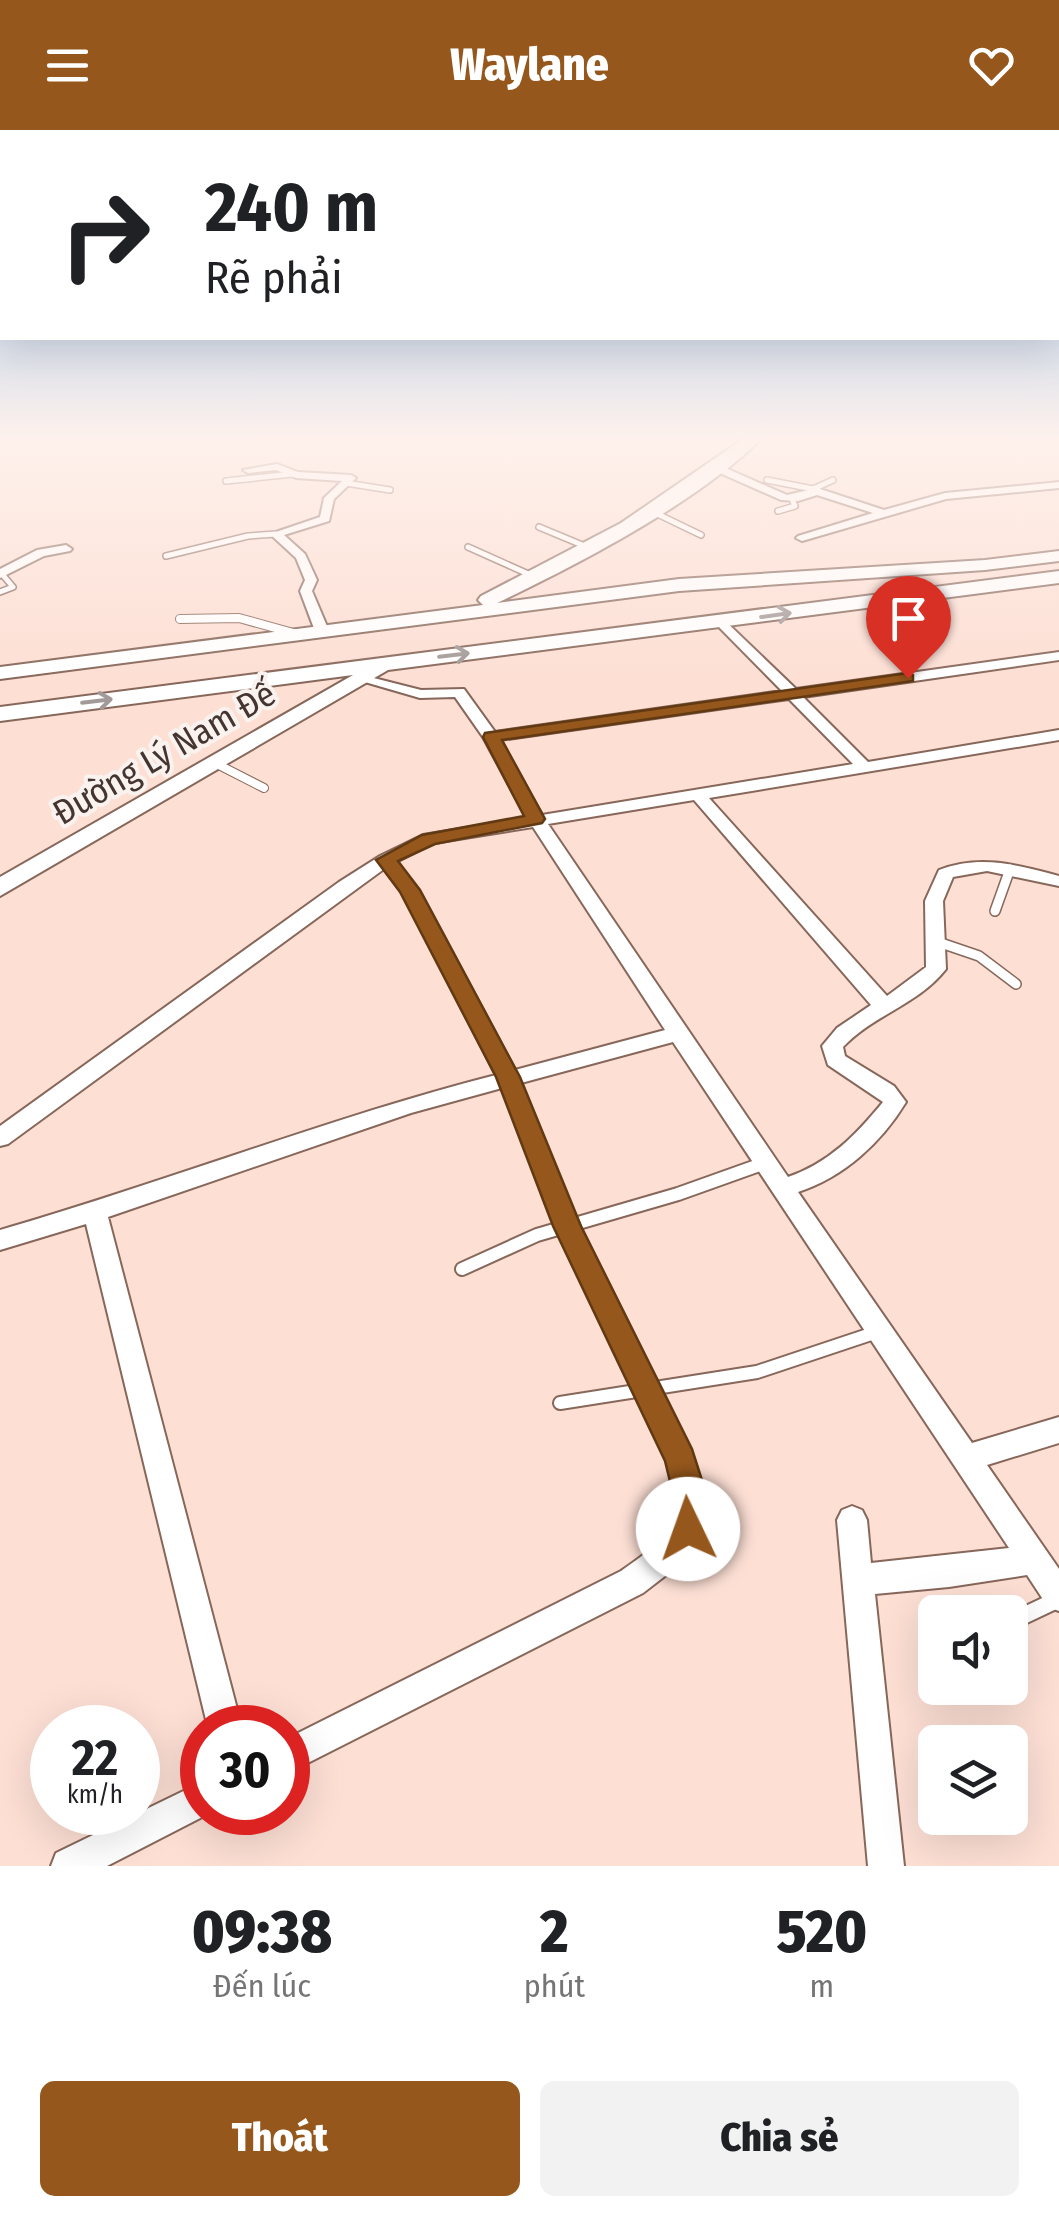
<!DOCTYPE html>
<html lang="vi">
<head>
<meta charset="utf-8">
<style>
	body { margin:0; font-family:"Fira Sans Condensed",sans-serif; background:#f2f2f2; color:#202124; height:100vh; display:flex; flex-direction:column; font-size:38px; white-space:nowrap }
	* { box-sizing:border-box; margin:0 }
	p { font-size:32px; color:#757577 }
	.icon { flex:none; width:55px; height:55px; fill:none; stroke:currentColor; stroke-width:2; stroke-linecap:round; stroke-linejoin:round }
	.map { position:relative; height:1736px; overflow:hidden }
	.panel { display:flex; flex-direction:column; background:#fff; flex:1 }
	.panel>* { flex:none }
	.banner { position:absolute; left:0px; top:0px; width:1060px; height:210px; box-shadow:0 10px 40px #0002; background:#fff; color:#202124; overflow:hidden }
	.controls { position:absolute; left:918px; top:1465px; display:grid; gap:20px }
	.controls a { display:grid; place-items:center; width:110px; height:110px; border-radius:15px; background:#fff; box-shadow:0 10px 40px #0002; font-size:50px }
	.speed { position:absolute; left:30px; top:1575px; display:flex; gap:20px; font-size:50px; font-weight:700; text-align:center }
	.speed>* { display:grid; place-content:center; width:130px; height:130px; border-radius:50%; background:#fff; box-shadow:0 10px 40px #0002; line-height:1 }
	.speed small { font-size:25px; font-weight:400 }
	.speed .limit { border:15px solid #d22; background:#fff; color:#111 }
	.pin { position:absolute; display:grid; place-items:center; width:85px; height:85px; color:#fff; margin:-102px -42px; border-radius:50% 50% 50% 0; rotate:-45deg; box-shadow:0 0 10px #0007 }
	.pin .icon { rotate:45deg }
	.me { position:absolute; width:110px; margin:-55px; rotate:357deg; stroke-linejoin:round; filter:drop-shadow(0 0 8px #0008) }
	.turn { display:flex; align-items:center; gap:35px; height:210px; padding:0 40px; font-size:45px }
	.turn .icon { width:130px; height:130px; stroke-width:2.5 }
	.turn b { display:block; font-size:70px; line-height:85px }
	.eta { display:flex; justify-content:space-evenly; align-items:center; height:170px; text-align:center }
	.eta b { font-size:60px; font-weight:800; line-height:70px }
	.primary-button { display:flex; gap:20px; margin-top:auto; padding:20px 40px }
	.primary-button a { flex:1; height:115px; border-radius:15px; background:#95571c; color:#fff; font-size:40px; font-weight:800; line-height:115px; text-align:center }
	.primary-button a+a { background:#f2f2f2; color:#202124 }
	header { display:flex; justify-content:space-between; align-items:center; height:130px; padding:0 40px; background:#95571c; color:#fff; font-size:45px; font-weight:800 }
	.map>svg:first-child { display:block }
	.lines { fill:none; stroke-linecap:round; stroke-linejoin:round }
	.lane-far4-casing { stroke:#87675a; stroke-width:8 }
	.lane-far3-casing { stroke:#87675a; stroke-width:10 }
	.lane-far2-casing { stroke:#87675a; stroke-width:12 }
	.lane-far1-casing { stroke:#87675a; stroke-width:16 }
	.lane-casing { stroke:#87675a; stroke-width:20 }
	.street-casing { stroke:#87675a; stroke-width:4 }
	.secondary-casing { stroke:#87675a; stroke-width:4 }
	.lane-far4 { stroke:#fff; stroke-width:5 }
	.lane-far3 { stroke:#fff; stroke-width:8 }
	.lane-far2 { stroke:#fff; stroke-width:9 }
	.lane-far1 { stroke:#fff; stroke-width:12 }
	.lane { stroke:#fff; stroke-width:16 }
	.street { fill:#fff; fill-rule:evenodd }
	.secondary { fill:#fff; fill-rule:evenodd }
	.oneway { stroke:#a29a98 }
	.route { fill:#95571c; stroke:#613912; stroke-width:2.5 }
	.labels { text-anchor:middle; stroke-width:8; stroke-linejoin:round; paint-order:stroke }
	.street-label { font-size:35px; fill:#443530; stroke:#faf2ef }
</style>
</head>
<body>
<header><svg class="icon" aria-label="menu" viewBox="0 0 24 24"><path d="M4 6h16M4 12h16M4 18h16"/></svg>Waylane<svg class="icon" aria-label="heart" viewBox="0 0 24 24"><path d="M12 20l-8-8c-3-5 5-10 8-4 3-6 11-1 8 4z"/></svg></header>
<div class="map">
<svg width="1059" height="1736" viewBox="0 0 1059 1736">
	<rect width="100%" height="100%" fill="#fddfd4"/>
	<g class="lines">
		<defs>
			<g id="lane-far4">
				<polyline points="767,350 813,359"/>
				<polyline points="226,351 293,344"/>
				<polyline points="346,353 390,360"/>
				<polyline points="811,360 833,350"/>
				<polyline points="649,380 701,405"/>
				<polyline points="778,381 795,376 792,369"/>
				<polyline points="539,397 587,417"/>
				<polyline points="468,417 535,447"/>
				<polyline points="166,426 248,406 276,404"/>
				<polyline points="0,462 13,457 2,444"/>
			</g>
			<g id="lane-far3">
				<polyline points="180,489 239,488 297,504"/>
				<polyline points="215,633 264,658"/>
			</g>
			<g id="lane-far2">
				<polyline points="995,781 1010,739"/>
				<polyline points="935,811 979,826 1016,854"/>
			</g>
			<g id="lane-far1">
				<polyline points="462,1139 537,1105 678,1064 765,1033"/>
				<polyline points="560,1273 757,1242 880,1201"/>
			</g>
			<polyline id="lane" points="1023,1486 1059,1469"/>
			<g id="street">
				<polygon points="277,334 298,342 351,345 356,348 334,369 329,391 284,405 305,424 317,450 312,461 329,501 327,504 315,501 300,461 305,450 296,428 270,404 320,387 324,368 342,351 296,348 276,340 248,343 243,340"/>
				<polygon points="713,336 721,336 787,365 817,358 884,380 945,363 1059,352 1059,358 946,369 802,411 796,408 798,406 873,383 817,365 798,371 781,370 713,340"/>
				<polygon points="66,415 72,419 70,421 44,426 0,448 0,439 37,420"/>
				<path d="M722,488L796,559L1059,522V530L803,567L868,632L1059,600V610L709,668L887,866L926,837L925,771L939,740C981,724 1017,735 1059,746V756L987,741L953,747L943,771L946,839C919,874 873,885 843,917L845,926L894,956L906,972C881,1013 844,1047 798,1062L972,1313L1059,1287V1313L987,1335L1059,1439V1481L1048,1477L1027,1445L949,1457L875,1464L904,1736H868L837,1390L842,1380L852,1376L862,1380L867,1390L871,1433L1009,1418L673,912L521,953L579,1096L691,1321L701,1354L704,1389L696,1413L678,1436L643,1463L288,1643V1608L621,1441C675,1403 682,1398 667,1331L555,1096L502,958L411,983L108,1087L242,1598H208L86,1094L0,1120V1100C167,1052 328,988 496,945L402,762L384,739L8,1014L0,1016V996L339,752L380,726L423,705L527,688L483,607L455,567L420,568L358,550V544L421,560L464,559L495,602L782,561L717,495L715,492ZM789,569L853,634L542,685L500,610ZM694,670L871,875L837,898L822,916L828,935L883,972C856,1005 829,1033 788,1047L548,694ZM533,697L665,900L515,940L419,761L396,732L434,713Z"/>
				<polygon points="202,1652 202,1682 212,1682 107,1736 51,1736 56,1723"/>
			</g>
			<g id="secondary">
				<path d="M746,307H763C700,371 579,434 497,473L679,449L985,430L1059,421V431L985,440L679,461L0,549V537L483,475L478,470L481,466L621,393Z"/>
				<polygon points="1059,441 1059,453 388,540 0,766 0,747 353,545 0,591 0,577"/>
			</g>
		</defs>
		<use href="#lane-far4" class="lane-far4-casing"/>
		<use href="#lane-far3" class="lane-far3-casing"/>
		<use href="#lane-far2" class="lane-far2-casing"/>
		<use href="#lane-far1" class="lane-far1-casing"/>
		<use href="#lane" class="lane-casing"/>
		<use href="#street" class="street-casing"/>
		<use href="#secondary" class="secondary-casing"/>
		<use href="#lane-far4" class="lane-far4"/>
		<use href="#lane-far3" class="lane-far3"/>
		<use href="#lane-far2" class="lane-far2"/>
		<use href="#lane-far1" class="lane-far1"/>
		<use href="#lane" class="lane"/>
		<use href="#street" class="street"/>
		<use href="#secondary" class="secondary"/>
	</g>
	<defs><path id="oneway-shaft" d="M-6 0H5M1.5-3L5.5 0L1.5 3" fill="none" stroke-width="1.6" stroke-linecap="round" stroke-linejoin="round" transform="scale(2.5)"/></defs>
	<g class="oneway">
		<use href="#oneway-shaft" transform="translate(776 485) rotate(-8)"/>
		<use href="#oneway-shaft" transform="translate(454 525) rotate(-7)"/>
		<use href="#oneway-shaft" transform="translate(97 571) rotate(-7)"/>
	</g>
	<linearGradient id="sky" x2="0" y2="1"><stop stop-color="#8dbeee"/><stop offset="0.56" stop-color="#fef1ec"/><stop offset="1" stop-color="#fef1ec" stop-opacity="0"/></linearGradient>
	<rect width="1059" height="550" fill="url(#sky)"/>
	<polygon class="route" points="908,543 913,545 913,551 502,610 545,689 542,693 435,714 398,731 420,760 520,947 581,1096 692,1319 709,1372 700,1410 688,1415 677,1410 672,1399 675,1372 665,1331 553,1096 496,947 400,762 376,730 422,705 524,686 483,607 485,603"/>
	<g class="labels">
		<g class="street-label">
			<text transform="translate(164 623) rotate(-30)" y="12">Đường Lý Nam Đế</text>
		</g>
	</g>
</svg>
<div class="controls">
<a><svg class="icon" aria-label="sound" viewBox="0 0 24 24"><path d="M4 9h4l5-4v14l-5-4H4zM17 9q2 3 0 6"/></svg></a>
<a><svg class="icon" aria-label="layers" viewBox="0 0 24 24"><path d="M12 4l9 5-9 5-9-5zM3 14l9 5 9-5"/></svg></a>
</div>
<div class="speed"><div>22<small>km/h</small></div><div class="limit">30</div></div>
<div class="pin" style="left:908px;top:548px;background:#d93025"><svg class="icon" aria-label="arrive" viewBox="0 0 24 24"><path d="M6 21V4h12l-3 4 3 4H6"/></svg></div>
<svg class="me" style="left:688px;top:1399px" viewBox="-20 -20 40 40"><circle r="19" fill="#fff"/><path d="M0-13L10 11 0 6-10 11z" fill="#95571c"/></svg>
<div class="banner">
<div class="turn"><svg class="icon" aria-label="right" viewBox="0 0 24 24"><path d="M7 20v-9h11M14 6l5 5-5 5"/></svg><div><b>240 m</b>Rẽ phải</div></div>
</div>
</div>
<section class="panel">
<div class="eta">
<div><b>09:38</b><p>Đến lúc</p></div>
<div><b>2</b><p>phút</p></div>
<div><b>520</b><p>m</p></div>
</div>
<div class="primary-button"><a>Thoát</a><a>Chia sẻ</a></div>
</section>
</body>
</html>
